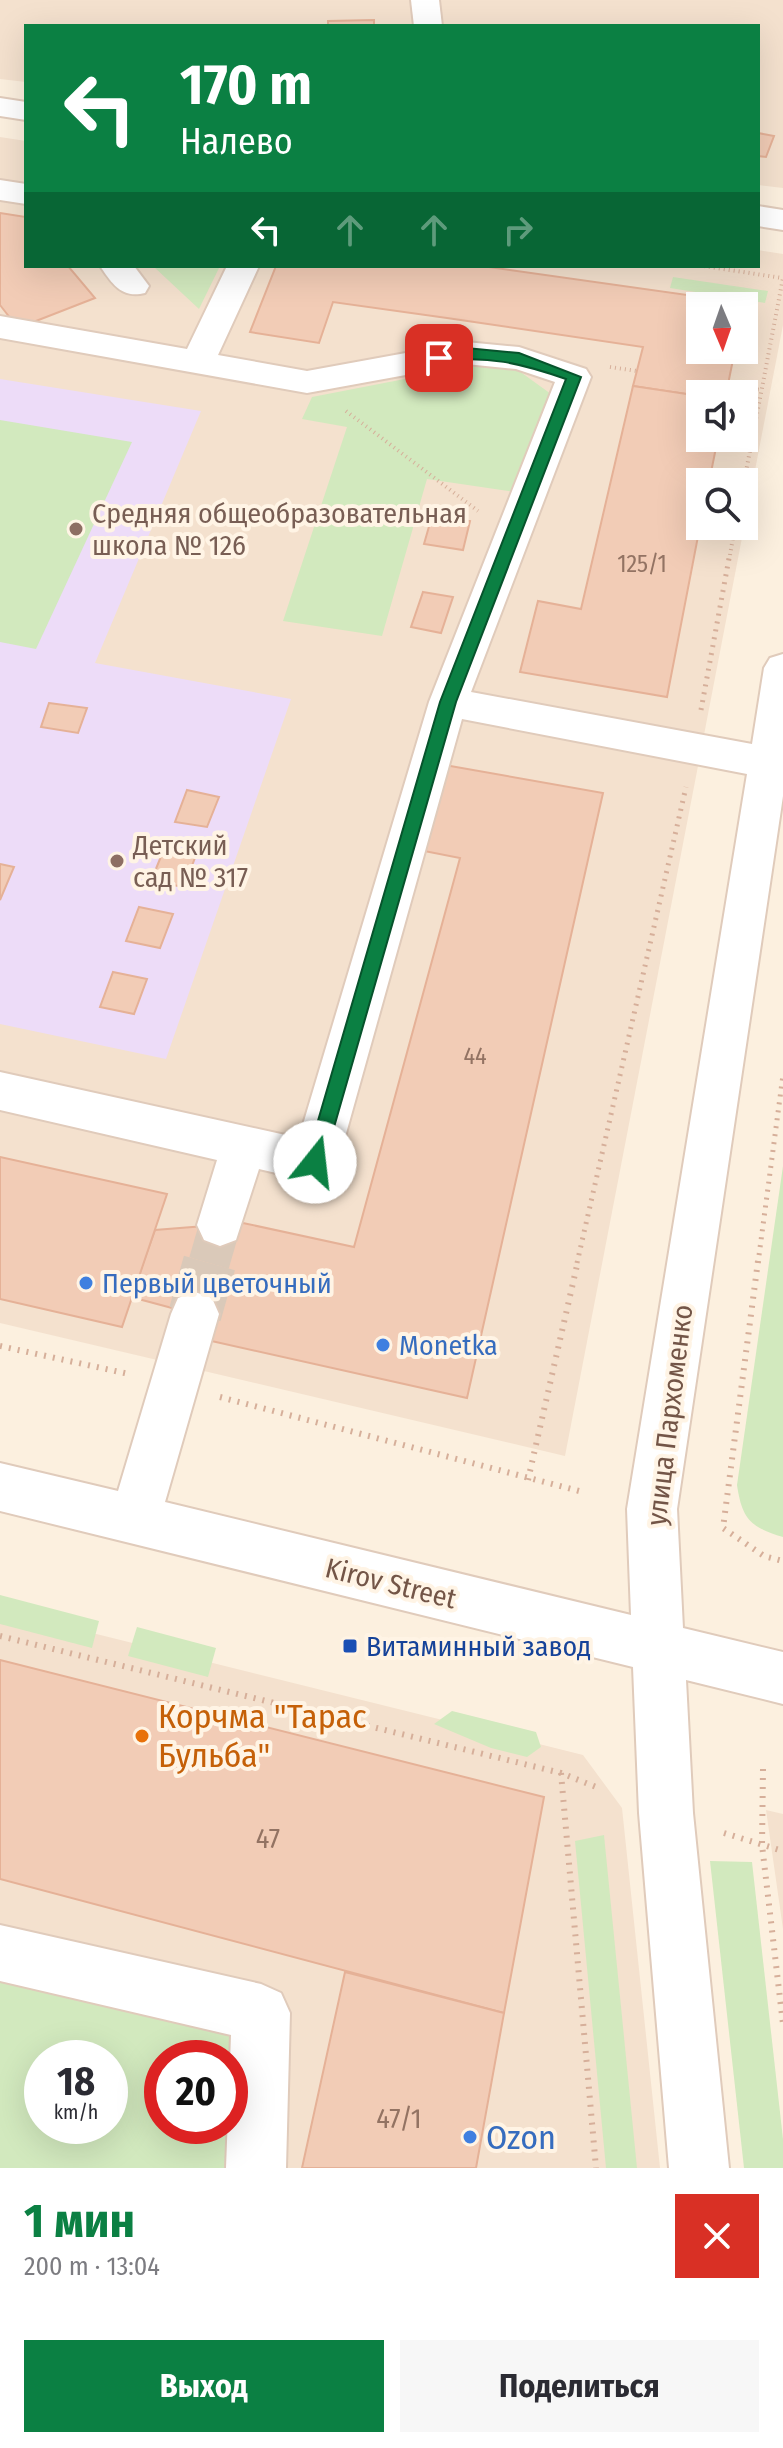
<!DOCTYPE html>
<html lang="ru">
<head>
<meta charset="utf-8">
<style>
	body { margin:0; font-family:"Fira Sans Condensed",sans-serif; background:#f7f7f7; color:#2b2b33; height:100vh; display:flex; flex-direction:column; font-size:30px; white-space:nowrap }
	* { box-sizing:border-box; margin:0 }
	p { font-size:26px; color:#7c7c81 }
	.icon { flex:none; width:44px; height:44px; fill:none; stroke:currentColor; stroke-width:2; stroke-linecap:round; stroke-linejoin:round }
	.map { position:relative; height:2168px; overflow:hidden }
	.sheet { display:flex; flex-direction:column; background:#fff; flex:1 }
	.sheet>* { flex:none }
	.guide { position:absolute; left:24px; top:24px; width:736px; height:244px; border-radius:0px; box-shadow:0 8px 32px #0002; background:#0b8043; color:#fff; overflow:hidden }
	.needle { width:52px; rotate:178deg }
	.fabs { position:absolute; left:686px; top:292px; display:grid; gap:16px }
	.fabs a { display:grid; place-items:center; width:72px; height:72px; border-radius:0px; background:#fff; box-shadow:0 8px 32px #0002; font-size:40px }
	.speed { position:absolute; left:24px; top:2040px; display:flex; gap:16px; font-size:40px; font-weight:700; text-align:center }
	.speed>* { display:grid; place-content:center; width:104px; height:104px; border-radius:50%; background:#fff; box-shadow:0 8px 32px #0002; line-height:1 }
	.speed small { font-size:20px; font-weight:400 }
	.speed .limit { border:12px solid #d22; background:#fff; color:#111 }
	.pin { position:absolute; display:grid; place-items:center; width:68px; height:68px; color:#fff; margin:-34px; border-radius:16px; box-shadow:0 4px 12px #0006 }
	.me { position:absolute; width:88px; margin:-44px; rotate:16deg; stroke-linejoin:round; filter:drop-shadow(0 0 6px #0008) }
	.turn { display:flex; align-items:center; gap:28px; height:168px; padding:0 24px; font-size:36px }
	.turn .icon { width:104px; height:104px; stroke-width:2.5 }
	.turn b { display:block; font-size:56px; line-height:68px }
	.lanes { display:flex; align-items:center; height:76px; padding:0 24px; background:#0003; justify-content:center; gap:40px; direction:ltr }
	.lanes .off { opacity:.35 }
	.round { display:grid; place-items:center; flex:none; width:84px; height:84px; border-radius:0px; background:#f7f7f7 }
	.headline { display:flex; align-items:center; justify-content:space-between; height:136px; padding:0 24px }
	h1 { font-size:48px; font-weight:700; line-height:60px; color:#0b8043 }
	.cta { display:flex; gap:16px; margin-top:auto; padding:16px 24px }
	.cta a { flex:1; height:92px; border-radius:0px; background:#0b8043; color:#fff; font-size:32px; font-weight:700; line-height:92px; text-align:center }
	.cta a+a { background:#f7f7f7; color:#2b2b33 }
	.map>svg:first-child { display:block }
	.residential { fill:#f4e1ce; fill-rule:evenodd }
	.education { fill:#eddcf8 }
	.green { fill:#d2e9be; fill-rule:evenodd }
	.building { fill:#f2ccb6; stroke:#e5b197; stroke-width:2 }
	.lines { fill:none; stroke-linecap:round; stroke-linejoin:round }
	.minor-tunnel-far1 { stroke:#dac9b9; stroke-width:41; stroke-dasharray:41 21; stroke-linecap:butt }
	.minor-tunnel { stroke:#dac9b9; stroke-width:53; stroke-dasharray:53 26; stroke-linecap:butt }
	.minor-casing { stroke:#e0cbbb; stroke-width:4 }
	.path-far2 { stroke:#d6af9a; stroke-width:4; stroke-dasharray:1 4; stroke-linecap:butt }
	.path-far1 { stroke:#d6af9a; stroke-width:5; stroke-dasharray:2 6; stroke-linecap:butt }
	.path { stroke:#d6af9a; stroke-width:6; stroke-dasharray:2 7; stroke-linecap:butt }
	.minor { fill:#fff; fill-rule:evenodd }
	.route { fill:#0b8043; stroke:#07532c; stroke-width:2 }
	.education-dot { fill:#8d6e63; stroke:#fff4e5; stroke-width:3 }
	.shop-dot { fill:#3f7fe0; stroke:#fff4e5; stroke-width:3 }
	.transit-dot { fill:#1a4fb4; stroke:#fff4e5; stroke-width:3 }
	.food-dot { fill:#e8710a; stroke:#fff4e5; stroke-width:3 }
	.labels { text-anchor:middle; stroke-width:8; stroke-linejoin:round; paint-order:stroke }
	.number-label { font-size:24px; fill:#937363 }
	.education-label { font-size:28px; fill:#785e54; stroke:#fff4e5; text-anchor:start }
	.shop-label { font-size:28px; fill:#366cbe; stroke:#fff4e5; text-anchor:start }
	.street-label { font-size:28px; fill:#735547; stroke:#fff4e5 }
	.transit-label { font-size:28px; fill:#164399; stroke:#fff4e5; text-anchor:start }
	.near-number-label { font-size:28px; fill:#937363 }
	.near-food-label { font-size:34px; fill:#c56008; stroke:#fff4e5; text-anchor:start }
	.near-shop-label { font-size:34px; fill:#366cbe; stroke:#fff4e5; text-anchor:start }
</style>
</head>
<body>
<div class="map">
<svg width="783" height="2168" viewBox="0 0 783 2168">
	<rect width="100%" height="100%" fill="#fcf0df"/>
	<g class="residential">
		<polygon points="0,0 783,0 783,188 758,185 758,26 26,26 26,82 0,79"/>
		<path d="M0,137L26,141V266H758V250L783,254V325L565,1456L0,1323ZM700,306H744V350H700ZM700,394H744V438H700ZM700,482H744V526H700Z"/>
		<path d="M0,1610L583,1755L622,1808L660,2168H0ZM42,2058H110V2126H42ZM162,2058H230V2126H162Z"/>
		<polygon points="766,1810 783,1814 783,1929"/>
	</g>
	<polygon class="education" points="0,379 201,411 95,663 291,699 166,1059 0,1024"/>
	<g class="green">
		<polygon points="153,266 220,266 199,309"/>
		<polygon points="673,277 768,291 765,303 670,288"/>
		<polygon points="482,364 515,368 551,394 515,492 427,479 382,636 283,621 347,427 302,419 312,397"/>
		<polygon points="0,420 132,442 36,649 0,642"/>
		<path d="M783,1166V1537C750,1527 742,1519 737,1485Z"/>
		<polygon points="0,1595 99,1621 92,1648 0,1624"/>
		<polygon points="137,1627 216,1648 208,1677 128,1656"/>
		<polygon points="452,1711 536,1732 541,1747 527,1757 491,1748 434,1724"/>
		<polygon points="604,1835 637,2168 606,2168 575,1841"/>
		<polygon points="710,1861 752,1862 783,2139 783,2168 744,2168"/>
		<path d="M0,1982L233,2032L230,2122V2058H162V2126H230L228,2168H0ZM42,2058H110V2126H42Z"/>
	</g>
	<g class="building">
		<polygon points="374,20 374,26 328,26 328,21"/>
		<polygon points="758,133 774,136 766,157 758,156"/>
		<polygon points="0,213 26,217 26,266 68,266 95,298 18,328 0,305"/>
		<polygon points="276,266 482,266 744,303 743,306 700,306 700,350 735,350 726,394 700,396 633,386 643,347 447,318 333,302 319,343 250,332"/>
		<polygon points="633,386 700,396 700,438 718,438 709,482 700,482 700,526 667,697 520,672 538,601 581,609"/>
		<polygon points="432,516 470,521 463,550 424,544"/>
		<polygon points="423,592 453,597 441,633 411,627"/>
		<polygon points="49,703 87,708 78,733 41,727"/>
		<polygon points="439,764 603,793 467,1398 207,1340 213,1319 131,1297 155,1230 243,1223 354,1247 460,858 414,849"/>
		<polygon points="187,790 219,797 207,827 175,822"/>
		<polygon points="164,849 196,855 184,887 151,881"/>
		<polygon points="0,864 14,867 0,900"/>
		<polygon points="139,907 173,914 160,948 126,941"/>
		<polygon points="113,972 147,979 134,1014 100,1007"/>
		<polygon points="0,1157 167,1194 122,1327 0,1299"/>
		<polygon points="0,1660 544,1797 504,2013 0,1879"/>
		<polygon points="345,1972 504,2013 476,2168 302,2168"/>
	</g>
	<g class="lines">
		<polyline class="minor-tunnel-far1" points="209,1263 220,1225"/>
		<polyline class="minor-tunnel" points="195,1314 210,1261"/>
		<defs>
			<g id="minor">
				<polygon points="411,0 439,0 442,26 414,26"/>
				<polygon points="0,98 26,102 26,120 0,116"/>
				<polygon points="0,180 26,184 26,204 0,200"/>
				<polygon points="758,206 783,210 783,230 758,226"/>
				<path d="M100,266H134L149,286L145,293C122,299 112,284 100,266Z"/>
				<polygon points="227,266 259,266 218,355 307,371 466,342 519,347 586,369 591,377 471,692 752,744 764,668 770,658 783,654 783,796 677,1509 683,1628 783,1652 783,1704 686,1680 693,1813 729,2168 669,2168 639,1813 633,1667 0,1511 0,1463 118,1491 171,1314 178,1298 195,1292 212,1298 219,1314 165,1502 631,1615 627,1509 747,774 462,719 338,1162 331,1176 315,1182 259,1169 236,1240 220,1246 204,1240 197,1225 217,1160 0,1110 0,1072 299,1138 429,702 555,382 516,369 466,364 307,393 0,338 0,316 187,349"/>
				<polygon points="0,1925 261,1984 281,1993 290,2013 286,2168 226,2168 231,2035 0,1981"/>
			</g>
		</defs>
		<use href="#minor" class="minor-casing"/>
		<g class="path-far2">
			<polyline points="704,266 782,278"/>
			<polyline points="610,367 637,371"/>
			<polyline points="728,385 761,390"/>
			<polyline points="346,411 478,511"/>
			<polyline points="744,482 783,278"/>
			<polyline points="730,555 735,526"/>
		</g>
		<g class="path-far1">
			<polyline points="701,710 730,553"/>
			<polyline points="577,1263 686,787"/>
			<polyline points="758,1263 783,1075"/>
		</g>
		<g class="path">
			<polyline points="758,1261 723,1528 764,1556 783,1561"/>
			<polyline points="0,1346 129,1374"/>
			<polyline points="220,1397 579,1491"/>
			<polyline points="528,1480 578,1261"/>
			<polyline points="0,1636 561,1773 596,1787"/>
			<polyline points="763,1769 762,1845 783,2024"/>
			<polyline points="561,1773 596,2168"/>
			<polyline points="724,1833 783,1851"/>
		</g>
		<use href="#minor" class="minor"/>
	</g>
	<path class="route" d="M466,348L519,353L581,377L456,702L324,1162L322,1168L315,1171L308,1168L306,1162L440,702L566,379C523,364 485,354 439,362L432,358L434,355Z"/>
	<g class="education-dot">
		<circle cx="76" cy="529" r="8"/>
		<circle cx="117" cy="861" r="8"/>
	</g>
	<g class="shop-dot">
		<circle cx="86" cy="1283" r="8"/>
		<circle cx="383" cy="1345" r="8"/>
		<circle cx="470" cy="2137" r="8"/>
	</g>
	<rect class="transit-dot" x="342" y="1638" width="16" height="16" rx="4"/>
	<circle class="food-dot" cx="142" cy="1736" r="8"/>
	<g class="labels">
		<g class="number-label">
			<text x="642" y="572">125/1</text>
			<text x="475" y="1064">44</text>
		</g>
		<g class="education-label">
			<text x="92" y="523">Средняя общеобразовательная<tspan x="92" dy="32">школа № 126</tspan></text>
			<text x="133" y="855">Детский<tspan x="133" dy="32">сад № 317</tspan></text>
		</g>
		<g class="shop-label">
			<text x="102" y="1293">Первый цветочный</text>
			<text x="399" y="1355">Monetka</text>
		</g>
		<g class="street-label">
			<text transform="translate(669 1415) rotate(-83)" y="10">улица Пархоменко</text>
			<text transform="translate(391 1583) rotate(14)" y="10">Kirov Street</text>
		</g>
		<g class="transit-label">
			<text x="366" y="1656">Витаминный завод</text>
		</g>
		<g class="near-number-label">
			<text x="268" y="1848">47</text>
			<text x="399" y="2128">47/1</text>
		</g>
		<g class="near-food-label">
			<text x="158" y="1728">Корчма "Тарас<tspan x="158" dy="39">Бульба"</tspan></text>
		</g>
		<g class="near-shop-label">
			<text x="486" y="2149">Ozon</text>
		</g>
	</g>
</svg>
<div class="fabs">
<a><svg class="needle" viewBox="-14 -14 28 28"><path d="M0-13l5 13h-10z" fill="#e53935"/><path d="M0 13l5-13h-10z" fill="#7c7c81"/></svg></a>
<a><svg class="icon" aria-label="sound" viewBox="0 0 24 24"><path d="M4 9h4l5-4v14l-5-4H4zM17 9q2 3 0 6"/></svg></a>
<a><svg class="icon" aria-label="search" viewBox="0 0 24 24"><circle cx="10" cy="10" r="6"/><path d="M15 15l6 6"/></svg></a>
</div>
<div class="speed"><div>18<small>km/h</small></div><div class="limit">20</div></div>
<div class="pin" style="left:439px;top:358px;background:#d93025"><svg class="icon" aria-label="arrive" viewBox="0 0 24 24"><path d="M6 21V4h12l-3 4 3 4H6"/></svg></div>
<svg class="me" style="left:315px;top:1162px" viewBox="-20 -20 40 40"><circle r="19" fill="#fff"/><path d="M0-13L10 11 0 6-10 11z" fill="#0b8043"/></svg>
<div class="guide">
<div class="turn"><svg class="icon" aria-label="left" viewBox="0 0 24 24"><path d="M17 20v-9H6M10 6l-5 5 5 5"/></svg><div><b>170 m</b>Налево</div></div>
<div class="lanes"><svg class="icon" aria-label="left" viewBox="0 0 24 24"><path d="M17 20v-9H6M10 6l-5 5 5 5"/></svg><svg class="icon off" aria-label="ahead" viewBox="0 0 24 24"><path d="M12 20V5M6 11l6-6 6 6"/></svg><svg class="icon off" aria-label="ahead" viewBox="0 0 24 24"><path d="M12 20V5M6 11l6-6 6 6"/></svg><svg class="icon off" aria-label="right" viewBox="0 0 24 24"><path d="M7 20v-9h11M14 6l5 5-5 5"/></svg></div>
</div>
</div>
<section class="sheet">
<div class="headline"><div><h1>1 мин</h1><p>200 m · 13:04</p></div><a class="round" style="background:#d93025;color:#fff"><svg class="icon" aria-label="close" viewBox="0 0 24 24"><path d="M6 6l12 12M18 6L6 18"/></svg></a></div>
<div class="cta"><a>Выход</a><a>Поделиться</a></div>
</section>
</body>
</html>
